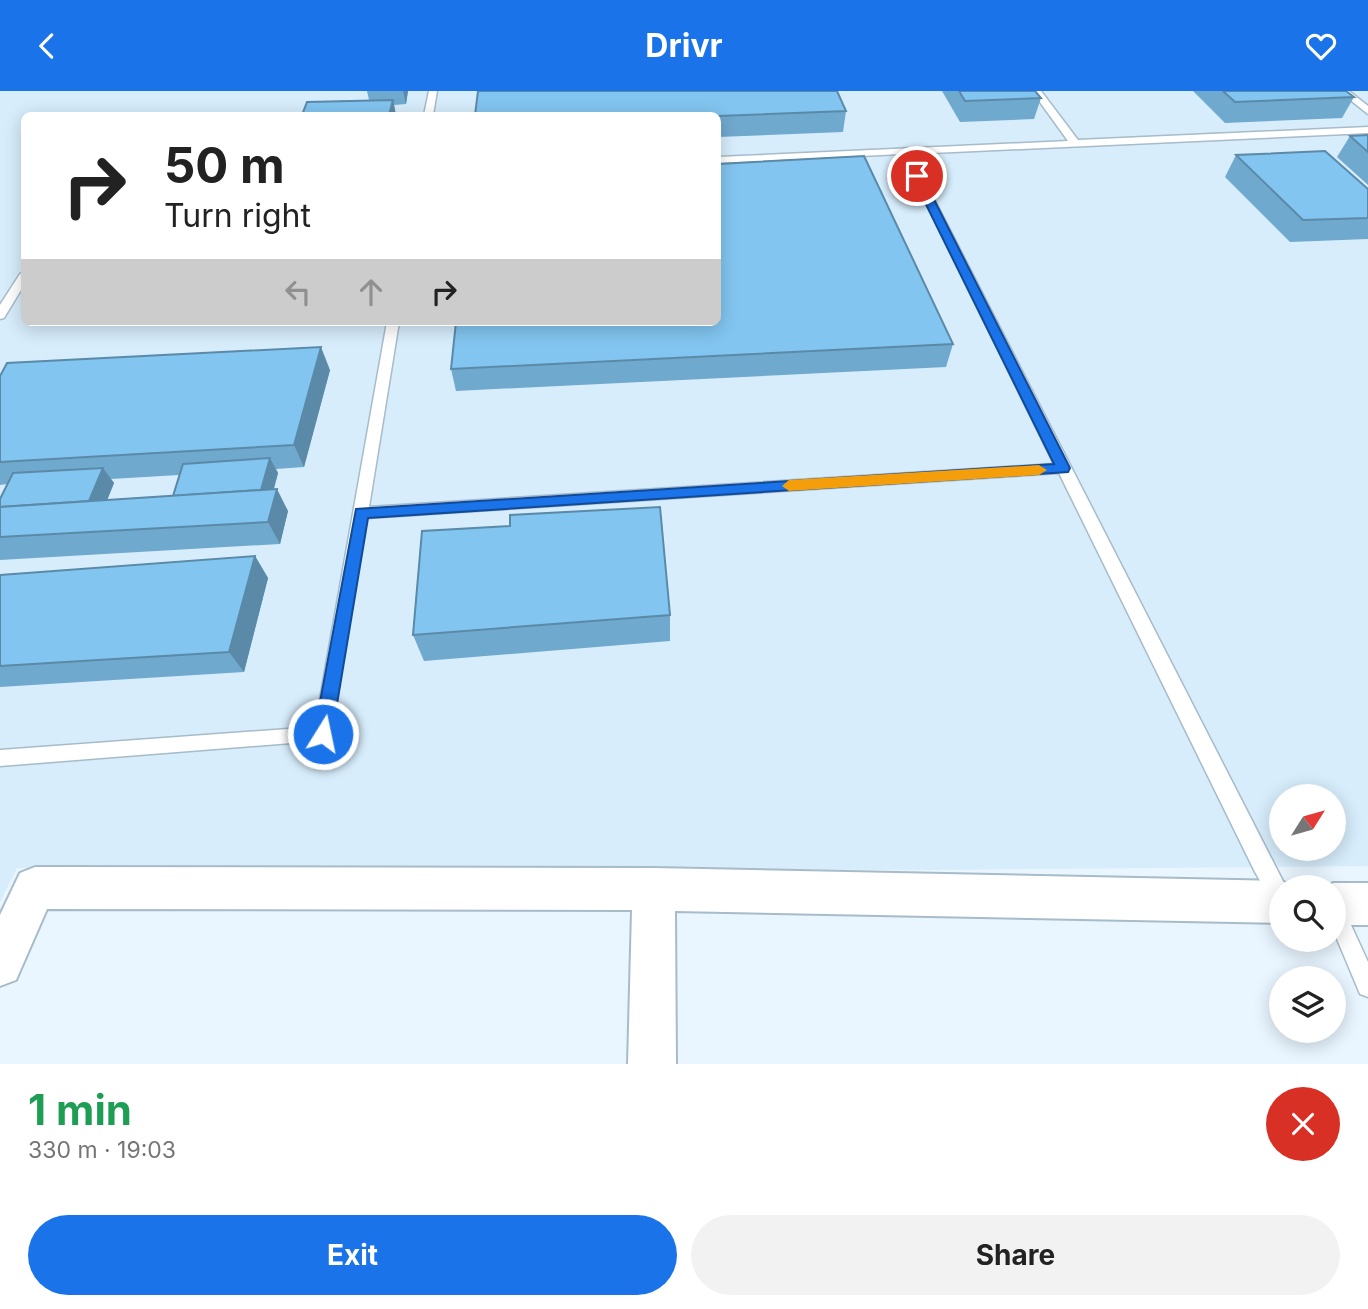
<!DOCTYPE html>
<html lang="en">
<head>
<meta charset="utf-8">
<style>
	body { margin:0; font-family:Inter,sans-serif; background:#f2f2f2; color:#222; height:100vh; display:flex; flex-direction:column; font-size:26px; white-space:nowrap }
	* { box-sizing:border-box; margin:0 }
	p { font-size:23px; color:#767676 }
	.icon { flex:none; width:38px; height:38px; fill:none; stroke:currentColor; stroke-width:2; stroke-linecap:round; stroke-linejoin:round }
	.map { position:relative; height:973px; overflow:hidden }
	.drawer { display:flex; flex-direction:column; background:#fff; flex:1 }
	.drawer>* { flex:none }
	.banner { position:absolute; left:21px; top:21px; width:700px; height:214px; border-radius:10px; box-shadow:0 4px 18px #0003; background:#fff; color:#222; overflow:hidden }
	.needle { width:46px; rotate:53deg }
	.fabs { position:absolute; left:1269px; top:693px; display:grid; gap:14px }
	.fabs a { display:grid; place-items:center; width:77px; height:77px; border-radius:50%; background:#fff; box-shadow:0 4px 18px #0003; font-size:35px }
	.pin { position:absolute; display:grid; place-items:center; width:60px; height:60px; color:#fff; margin:-30px; border:4px solid #fff; border-radius:50%; box-shadow:0 2px 7px #0007 }
	.me { position:absolute; width:77px; margin:-38px; rotate:10deg; stroke-linejoin:round; filter:drop-shadow(0 0 5px #0008) }
	.turn { display:flex; align-items:center; gap:24px; height:147px; padding:0 28px; font-size:32px }
	.turn .icon { width:91px; height:91px; stroke-width:2.5 }
	.turn b { display:block; font-size:49px; line-height:60px }
	.lanes { display:flex; align-items:center; height:66px; padding:0 28px; background:#0003; justify-content:center; gap:35px; direction:ltr }
	.lanes .off { opacity:.35 }
	.round { display:grid; place-items:center; flex:none; width:74px; height:74px; border-radius:37px; background:#f2f2f2 }
	.summary { display:flex; align-items:center; justify-content:space-between; height:119px; padding:0 28px }
	h1 { font-size:42px; font-weight:700; line-height:52px; color:#1e9e55 }
	.action { display:flex; gap:14px; margin-top:auto; padding:14px 28px }
	.action a { flex:1; height:80px; border-radius:42px; background:#1a73e8; color:#fff; font-size:28px; font-weight:700; line-height:80px; text-align:center }
	.action a+a { background:#f2f2f2; color:#222 }
	header { display:flex; justify-content:space-between; align-items:center; height:91px; padding:0 28px; background:#1a73e8; color:#fff; font-size:32px; font-weight:700 }
	.map>svg:first-child { display:block }
	.built { fill:#d7edfc; fill-rule:evenodd }
	.lines { fill:none; stroke-linecap:round; stroke-linejoin:round }
	.lane-casing { stroke:#a7bbc9; stroke-width:3 }
	.street-casing { stroke:#a7bbc9; stroke-width:4 }
	.lane { fill:#fff; fill-rule:evenodd }
	.street { fill:#fff; fill-rule:evenodd }
	.wall { fill:#70a9ce; fill-rule:evenodd }
	.shaded-wall { fill:#5b8aa8 }
	.building { fill:#82c5f0; stroke:#5b8aa8; stroke-width:2 }
	.route { fill:#1a73e8; stroke:#114b97; stroke-width:2 }
	.slow { fill:#f59e0b }
</style>
</head>
<body>
<header><svg class="icon" aria-label="back" viewBox="0 0 24 24"><path d="M15 5l-7 7 7 7"/></svg>Drivr<svg class="icon" aria-label="heart" viewBox="0 0 24 24"><path d="M12 20l-8-8c-3-5 5-10 8-4 3-6 11-1 8 4z"/></svg></header>
<div class="map">
<svg width="1368" height="973" viewBox="0 0 1368 973">
	<rect width="100%" height="100%" fill="#e9f6ff"/>
	<path class="built" d="M0,0H1368V775L934,779L17,777L0,811ZM24,24H718V231H24ZM1281,705H1334V758H1281Z"/>
	<g class="lines">
		<defs>
			<g id="lane">
				<polygon points="429,0 437,0 433,24 424,24"/>
				<polygon points="1032,0 1041,0 1078,49 1368,36 1368,42 911,63 1286,796 1281,796 1281,817 1274,814 1255,781 1059,382 367,427 329,649 0,675 0,659 315,636 387,231 399,231 369,416 1054,373 902,63 718,72 718,66 1068,50"/>
				<polygon points="1339,0 1349,0 1368,15 1368,23"/>
				<polygon points="24,182 24,194 4,227 0,228 0,214 20,183"/>
				<polygon points="1334,809 1341,812 1368,871 1368,906 1360,903 1334,841"/>
			</g>
			<g id="street">
				<polygon points="35,776 654,777 1281,790 1296,796 1281,796 1281,832 675,820 676,973 628,973 632,819 47,818 16,889 0,895 0,824 20,782"/>
				<polygon points="1334,792 1368,792 1368,834 1334,834 1334,796 1323,796"/>
			</g>
		</defs>
		<use href="#lane" class="lane-casing"/>
		<use href="#street" class="street-casing"/>
		<use href="#lane" class="lane"/>
		<use href="#street" class="street"/>
	</g>
	<g class="wall">
		<polygon points="367,0 408,0 406,13 394,14 396,24 302,24 369,9"/>
		<polygon points="942,0 1035,0 1041,7 1034,28 960,31"/>
		<polygon points="1193,0 1346,0 1354,6 1342,27 1225,32"/>
		<polygon points="846,20 843,41 718,46 718,24"/>
		<polygon points="1368,44 1368,94 1337,66 1350,45"/>
		<polygon points="1236,64 1368,98 1368,148 1290,151 1225,86"/>
		<polygon points="953,253 946,276 456,300 451,278"/>
		<path d="M330,279L304,376L276,378L278,382L274,398L288,420L280,453L0,469V408L7,393L0,394V285ZM179,384L173,405L107,409L114,392L111,388Z"/>
		<polygon points="255,465 268,487 244,581 0,596 0,484"/>
		<polygon points="670,524 670,550 424,570 413,544"/>
	</g>
	<g class="shaded-wall">
		<polygon points="403,0 408,0 406,13"/>
		<polygon points="393,9 396,24 389,24"/>
		<polygon points="321,256 330,279 304,376 294,354"/>
		<polygon points="270,367 278,382 268,418 260,403"/>
		<polygon points="103,377 114,392 100,427 88,412"/>
		<polygon points="277,398 288,420 280,453 268,431"/>
		<polygon points="255,465 268,487 244,581 229,561"/>
	</g>
	<g class="building">
		<polygon points="478,0 837,0 846,20 718,25 475,24"/>
		<polygon points="959,0 1035,0 1041,7 965,10"/>
		<polygon points="1223,0 1346,0 1354,6 1235,11"/>
		<polygon points="393,9 389,24 302,24 307,11"/>
		<polygon points="1368,44 1368,61 1350,45"/>
		<polygon points="1325,60 1368,98 1368,127 1303,129 1236,64"/>
		<polygon points="864,65 953,253 451,278 456,231 718,231 718,73"/>
		<polygon points="321,256 294,354 0,371 0,285 7,272"/>
		<polygon points="270,367 261,399 173,405 183,373"/>
		<polygon points="103,377 89,410 0,416 0,408 13,382"/>
		<polygon points="277,398 268,431 0,446 0,416"/>
		<polygon points="660,416 670,524 413,544 422,440 510,435 510,424"/>
		<polygon points="255,465 229,561 0,575 0,484"/>
	</g>
	<polygon class="route" points="917,81 922,85 1070,377 1068,381 368,427 332,643 330,649 323,651 317,649 314,643 356,418 1054,373 912,85"/>
	<polygon class="slow" points="1039,374 1047,379 1039,384 789,400 782,395 789,389"/>
</svg>
<div class="fabs">
<a><svg class="needle" viewBox="-14 -14 28 28"><path d="M0-13l5 13h-10z" fill="#e53935"/><path d="M0 13l5-13h-10z" fill="#767676"/></svg></a>
<a><svg class="icon" aria-label="search" viewBox="0 0 24 24"><circle cx="10" cy="10" r="6"/><path d="M15 15l6 6"/></svg></a>
<a><svg class="icon" aria-label="layers" viewBox="0 0 24 24"><path d="M12 4l9 5-9 5-9-5zM3 14l9 5 9-5"/></svg></a>
</div>
<div class="pin" style="left:917px;top:85px;background:#d93025"><svg class="icon" aria-label="arrive" viewBox="0 0 24 24"><path d="M6 21V4h12l-3 4 3 4H6"/></svg></div>
<svg class="me" style="left:323px;top:643px" viewBox="-20 -20 40 40"><circle r="17" fill="#1a73e8" stroke="#fff" stroke-width="3"/><path d="M0-11L8 9 0 5-8 9z" fill="#fff"/></svg>
<div class="banner">
<div class="turn"><svg class="icon" aria-label="right" viewBox="0 0 24 24"><path d="M7 20v-9h11M14 6l5 5-5 5"/></svg><div><b>50 m</b>Turn right</div></div>
<div class="lanes"><svg class="icon off" aria-label="left" viewBox="0 0 24 24"><path d="M17 20v-9H6M10 6l-5 5 5 5"/></svg><svg class="icon off" aria-label="ahead" viewBox="0 0 24 24"><path d="M12 20V5M6 11l6-6 6 6"/></svg><svg class="icon" aria-label="right" viewBox="0 0 24 24"><path d="M7 20v-9h11M14 6l5 5-5 5"/></svg></div>
</div>
</div>
<section class="drawer">
<div class="summary"><div><h1>1 min</h1><p>330 m · 19:03</p></div><a class="round" style="background:#d93025;color:#fff"><svg class="icon" aria-label="close" viewBox="0 0 24 24"><path d="M6 6l12 12M18 6L6 18"/></svg></a></div>
<div class="action"><a>Exit</a><a>Share</a></div>
</section>
</body>
</html>
